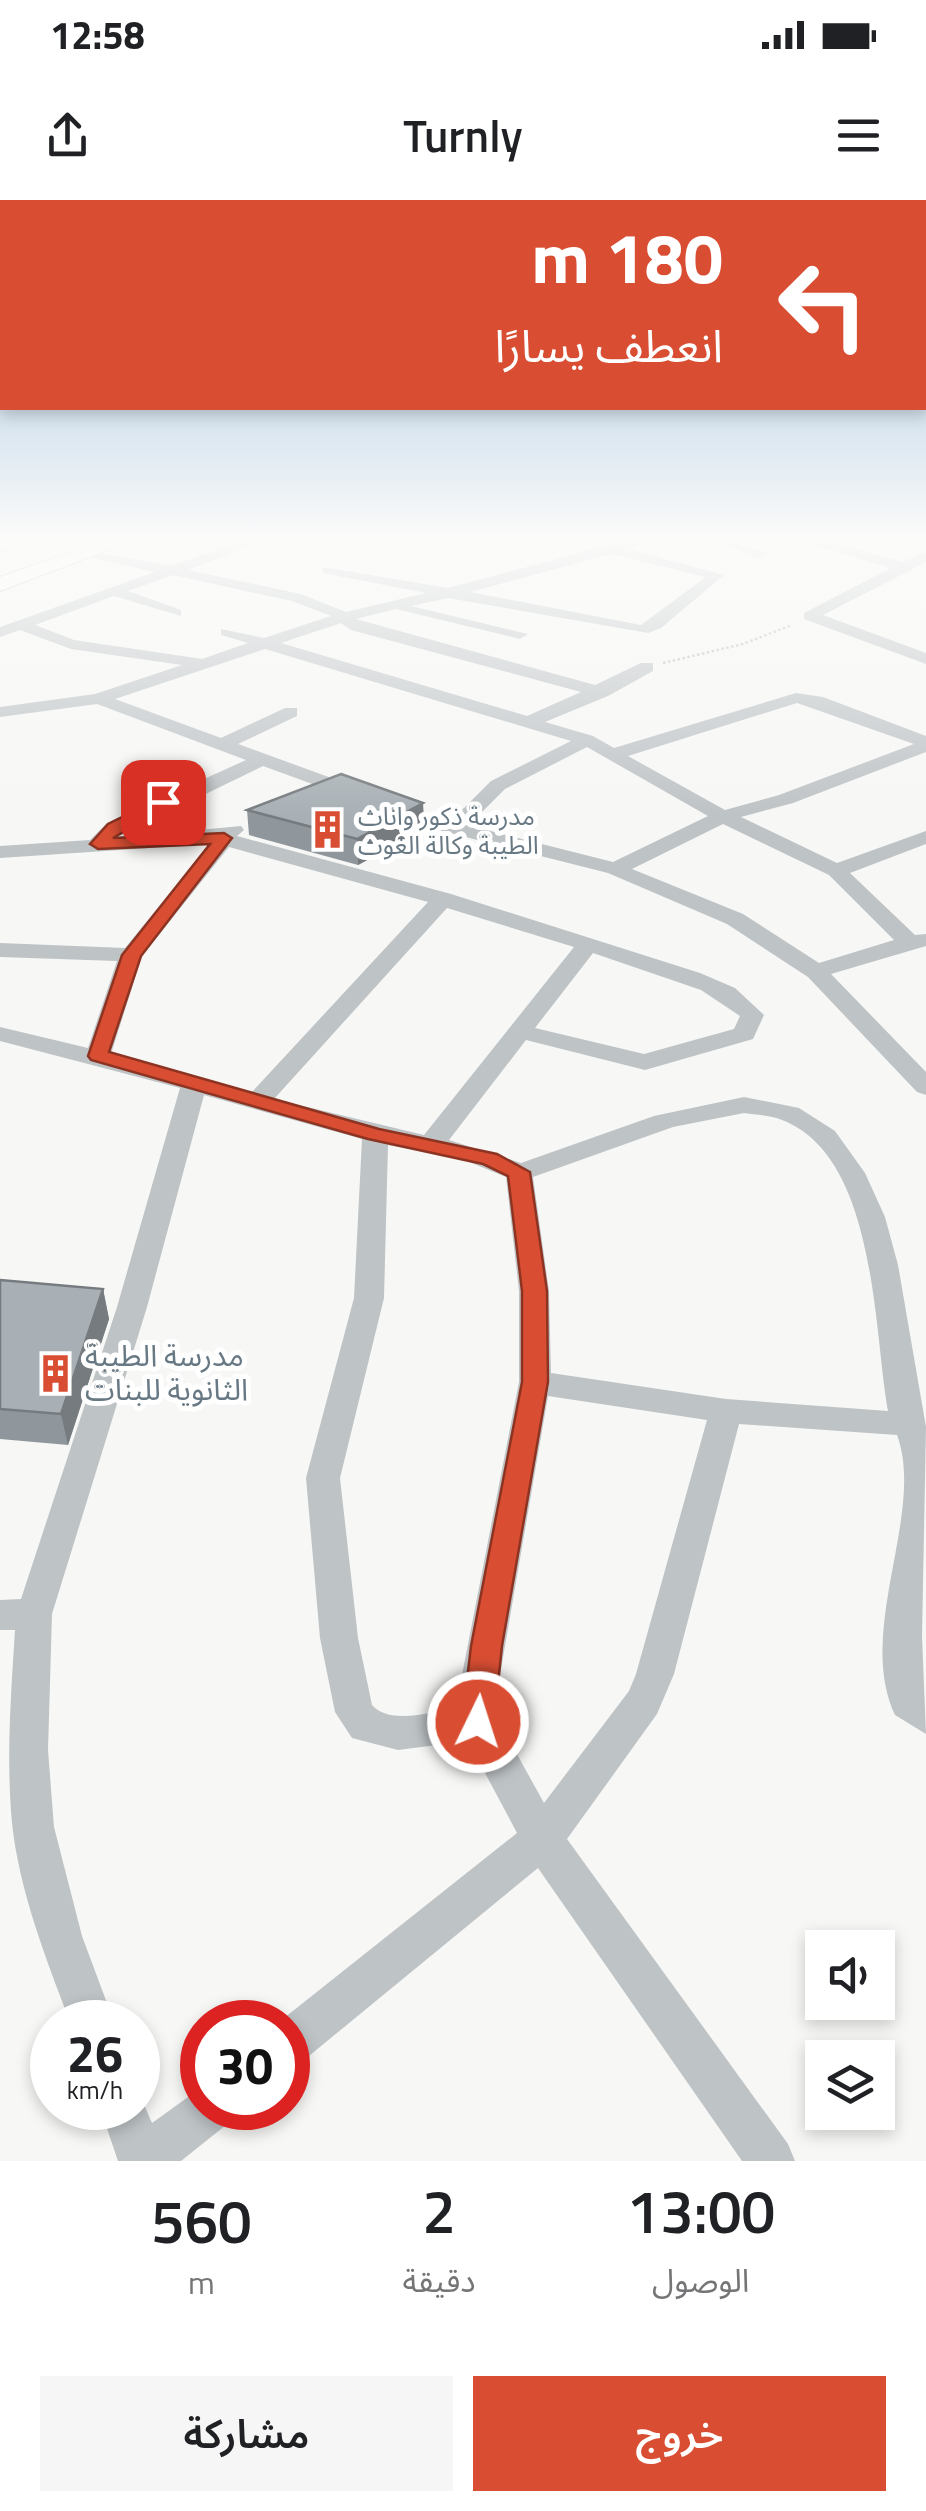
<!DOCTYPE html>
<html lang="ar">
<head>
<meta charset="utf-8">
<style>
	body { margin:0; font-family:"Titillium Web","Noto Sans Arabic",sans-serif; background:#f6f6f6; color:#202124; direction:rtl; height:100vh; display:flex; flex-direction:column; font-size:38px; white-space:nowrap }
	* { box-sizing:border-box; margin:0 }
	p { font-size:32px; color:#757577 }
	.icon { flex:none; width:55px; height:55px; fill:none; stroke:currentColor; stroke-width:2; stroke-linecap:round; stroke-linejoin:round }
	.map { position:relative; height:1961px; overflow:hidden; direction:ltr }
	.details { display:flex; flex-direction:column; background:#fff; flex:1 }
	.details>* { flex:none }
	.guide { position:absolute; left:0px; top:0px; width:928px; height:210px; box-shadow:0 5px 15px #0003; direction:rtl; background:#d94e33; color:#fff; overflow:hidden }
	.buttons { position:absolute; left:805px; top:1730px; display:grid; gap:20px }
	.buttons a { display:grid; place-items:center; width:90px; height:90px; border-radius:0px; background:#fff; box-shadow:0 5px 15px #0003; font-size:50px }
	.speed { position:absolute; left:30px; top:1800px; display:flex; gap:20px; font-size:50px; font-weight:700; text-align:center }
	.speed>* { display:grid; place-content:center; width:130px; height:130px; border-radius:50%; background:#fff; box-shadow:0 5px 15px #0003; line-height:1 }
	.speed small { font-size:25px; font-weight:400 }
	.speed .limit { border:15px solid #d22; background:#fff; color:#111 }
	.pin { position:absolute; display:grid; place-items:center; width:85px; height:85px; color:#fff; margin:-42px; border-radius:20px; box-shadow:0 5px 15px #0006 }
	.me { position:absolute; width:110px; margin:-55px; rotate:4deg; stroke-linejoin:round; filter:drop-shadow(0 0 8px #0008) }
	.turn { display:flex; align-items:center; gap:35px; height:210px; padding:0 40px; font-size:45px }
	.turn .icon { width:130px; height:130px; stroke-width:2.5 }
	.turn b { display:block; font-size:70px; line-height:85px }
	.eta { display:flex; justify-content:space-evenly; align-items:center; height:170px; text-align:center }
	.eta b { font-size:60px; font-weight:600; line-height:70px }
	.primary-button { display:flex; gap:20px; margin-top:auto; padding:20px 40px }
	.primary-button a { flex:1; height:115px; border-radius:0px; background:#d94e33; color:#fff; font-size:40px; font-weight:600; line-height:115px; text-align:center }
	.primary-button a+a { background:#f6f6f6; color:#202124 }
	.status { display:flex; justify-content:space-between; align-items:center; height:70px; padding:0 50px; background:#fff; direction:ltr }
	.status svg { height:28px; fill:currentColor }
	header { display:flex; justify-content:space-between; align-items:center; height:130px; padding:0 40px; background:#fff; font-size:45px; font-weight:600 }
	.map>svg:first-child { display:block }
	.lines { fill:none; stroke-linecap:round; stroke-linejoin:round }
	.secondary-casing { stroke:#b1b7bb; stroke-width:2 }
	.trunk-casing { stroke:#b2b6b9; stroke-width:2 }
	.path { stroke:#b9bcbe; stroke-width:2.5; stroke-dasharray:2.5 2.5; stroke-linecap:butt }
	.minor { fill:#bec3c6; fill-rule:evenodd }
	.secondary { fill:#fff; fill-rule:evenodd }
	.trunk { fill:#fff; fill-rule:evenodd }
	.wall { fill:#90979c }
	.shaded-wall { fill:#767b7f }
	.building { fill:#a8b0b5; stroke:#767b7f; stroke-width:2.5 }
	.route { fill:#d94e33; stroke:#8d3321; stroke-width:2.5 }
	.labels { text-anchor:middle; stroke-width:10; stroke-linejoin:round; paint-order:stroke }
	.far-poi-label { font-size:25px; fill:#687984; stroke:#fff; text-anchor:start }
	.poi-label { font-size:30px; fill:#687984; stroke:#fff; text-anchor:start }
</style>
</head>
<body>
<div class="status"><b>12:58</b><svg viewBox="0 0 49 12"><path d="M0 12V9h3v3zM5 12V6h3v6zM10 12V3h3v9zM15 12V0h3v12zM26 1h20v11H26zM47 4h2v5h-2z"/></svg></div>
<header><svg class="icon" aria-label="menu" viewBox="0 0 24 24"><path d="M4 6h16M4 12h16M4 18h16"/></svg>Turnly<svg class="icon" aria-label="share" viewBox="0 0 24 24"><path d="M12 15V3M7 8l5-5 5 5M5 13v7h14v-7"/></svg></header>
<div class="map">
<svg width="926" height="1961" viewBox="0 0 926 1961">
	<rect width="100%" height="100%" fill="#f7f7f5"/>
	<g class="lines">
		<defs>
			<polygon id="secondary" points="102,341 132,341 0,391 0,377"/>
			<polygon id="trunk" points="0,341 22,341 0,351"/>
		</defs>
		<use href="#secondary" class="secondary-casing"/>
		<use href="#trunk" class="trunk-casing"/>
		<polyline class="path" points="663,463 743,444 792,425"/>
		<g class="minor">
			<path d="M241,341H262L188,370L301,394L346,412L426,393L323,373V367L448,388L624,341H647L627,349L724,375L661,428L648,433L448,398L411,406L528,434L520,439L396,409L356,419L595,485L641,463H653V471L608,496L545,522L593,536L614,548L796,493L823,497L926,536V552L793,603L741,617L837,663L926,631V644L850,673L915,735L926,734V746L831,774L926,872V895L917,892L808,777L727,724L608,673L438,630L263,566L115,638L241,626L244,630L237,636L451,694L700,773L735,788L764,815L753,839L645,870L526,840L449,940L521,963L654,916L744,897L799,908L835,931L865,973L885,1017L898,1065L926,1227L922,1436L926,1534L895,1515C855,1430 926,1313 897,1235L739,1224L674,1474L657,1514L567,1639L788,1944L795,1961H742L538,1668L304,1860L288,1867V1822H279L517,1633L468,1541L398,1550L352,1538L335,1512L320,1438L306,1278L354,1098L362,939L204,895L147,1107L52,1414L48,1550L54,1627L82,1736L114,1822H70C46,1759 19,1690 12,1623C6,1558 11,1494 15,1430H0V1400L21,1399L117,1107L180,888L0,841V827L88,848L117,761L0,757V743L125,748L210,644L0,658V646L90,640L107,623L246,560L97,504L0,517V507L95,494L182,465L71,449L20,430L0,437V427L155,372L84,356V350L171,366ZM611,354L706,377L641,425L470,392ZM173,375L292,401L331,416L264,438L221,429V435L248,443L202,459L74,440L35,425L114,396L181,416V410L128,391ZM341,423L351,430L581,492L527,516L281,443ZM265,449L571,541L491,581L464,608L444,619L238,544L297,516V508H285L221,538L115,499ZM797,503L914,544L779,595L725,610L628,556ZM587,547L708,616L613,662L463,624L478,616L505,589ZM723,624L829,675L894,740L819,763L743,714L632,669ZM229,647L428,702L252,892L111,854L142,756ZM447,708L574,747L424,935L274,899ZM593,753L701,790L740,816L734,829L644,854L535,828ZM744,913C756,915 771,915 782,920C877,957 873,1127 888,1211L726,1199L551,1173L549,1091L533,977L673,927ZM388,945L462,959L506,977L519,1091V1182L462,1475L460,1507C435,1511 390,1526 372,1505L358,1438L340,1278L384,1098ZM548,1196L707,1220L636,1474L629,1491L544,1603L498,1520L500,1475Z"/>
			<polygon points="712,341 734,341 767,354 760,358"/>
			<polygon points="801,341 825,341 903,362 926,352 926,362 823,415 926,453 926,464 804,419 804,413 891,368"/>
			<polygon points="202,1887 202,1908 232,1908 226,1925 181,1961 118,1961 100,1908 138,1908 138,1891 152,1923"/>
		</g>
		<use href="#secondary" class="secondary"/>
		<use href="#trunk" class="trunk"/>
	</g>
	<g class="wall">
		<polygon points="423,603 424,629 358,665 249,635 247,610"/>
		<polygon points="0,1080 103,1089 109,1119 68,1245 0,1239"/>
	</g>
	<g class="shaded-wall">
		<polygon points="423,603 424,629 358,665 357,639"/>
		<polygon points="103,1089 109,1119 68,1245 61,1214"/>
	</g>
	<g class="building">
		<polygon points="341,574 423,603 357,639 247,610"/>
		<polygon points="0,1080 103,1089 61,1214 0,1209"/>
	</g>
	<linearGradient id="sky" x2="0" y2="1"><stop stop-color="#95badb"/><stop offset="0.55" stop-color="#fbfbfa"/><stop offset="1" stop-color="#fbfbfa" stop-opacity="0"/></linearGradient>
	<rect width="926" height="616" fill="url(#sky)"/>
	<polygon class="route" points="163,597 171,602 169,605 113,638 224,633 232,638 141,756 109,852 379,929 497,954 530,972 547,1091 548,1182 502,1446 494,1522 490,1532 478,1536 467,1532 462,1522 471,1446 522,1182 522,1091 508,976 483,964 368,939 91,860 88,856 122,755 210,644 98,649 90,644 108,624"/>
	<defs>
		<symbol id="building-bare" viewBox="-9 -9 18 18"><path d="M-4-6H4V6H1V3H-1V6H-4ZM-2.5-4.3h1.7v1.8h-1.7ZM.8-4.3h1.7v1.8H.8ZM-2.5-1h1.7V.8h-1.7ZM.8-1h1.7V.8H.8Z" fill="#d94e33" stroke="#fff" stroke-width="2.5" paint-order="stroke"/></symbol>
	</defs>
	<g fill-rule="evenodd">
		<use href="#building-bare" x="300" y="602" width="55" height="55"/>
		<use href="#building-bare" x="28" y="1146" width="55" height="55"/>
	</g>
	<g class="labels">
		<g class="far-poi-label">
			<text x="358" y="625">مدرسة ذكور واناث<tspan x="358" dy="29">الطيبة وكالة الغوث</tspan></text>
		</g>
		<g class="poi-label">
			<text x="85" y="1166">مدرسة الطيبة<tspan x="85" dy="34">الثانوية للبنات</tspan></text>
		</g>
	</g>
</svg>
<div class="buttons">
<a><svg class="icon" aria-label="sound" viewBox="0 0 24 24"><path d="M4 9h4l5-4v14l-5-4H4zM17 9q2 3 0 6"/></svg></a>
<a><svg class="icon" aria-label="layers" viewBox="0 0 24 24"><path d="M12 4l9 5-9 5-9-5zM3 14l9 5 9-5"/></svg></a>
</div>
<div class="speed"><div>26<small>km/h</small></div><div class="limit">30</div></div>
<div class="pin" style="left:163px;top:602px;background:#d93025"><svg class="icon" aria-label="arrive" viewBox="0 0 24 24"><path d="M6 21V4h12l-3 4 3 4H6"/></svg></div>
<svg class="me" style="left:478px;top:1522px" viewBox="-20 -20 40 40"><circle r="17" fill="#d94e33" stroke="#fff" stroke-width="3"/><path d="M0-11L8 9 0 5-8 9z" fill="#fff"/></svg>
<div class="guide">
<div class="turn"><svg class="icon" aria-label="left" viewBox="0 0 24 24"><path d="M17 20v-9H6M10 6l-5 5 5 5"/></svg><div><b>180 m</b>انعطف يسارًا</div></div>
</div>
</div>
<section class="details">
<div class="eta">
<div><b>13:00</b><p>الوصول</p></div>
<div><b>2</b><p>دقيقة</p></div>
<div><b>560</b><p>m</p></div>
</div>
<div class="primary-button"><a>خروج</a><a>مشاركة</a></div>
</section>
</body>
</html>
